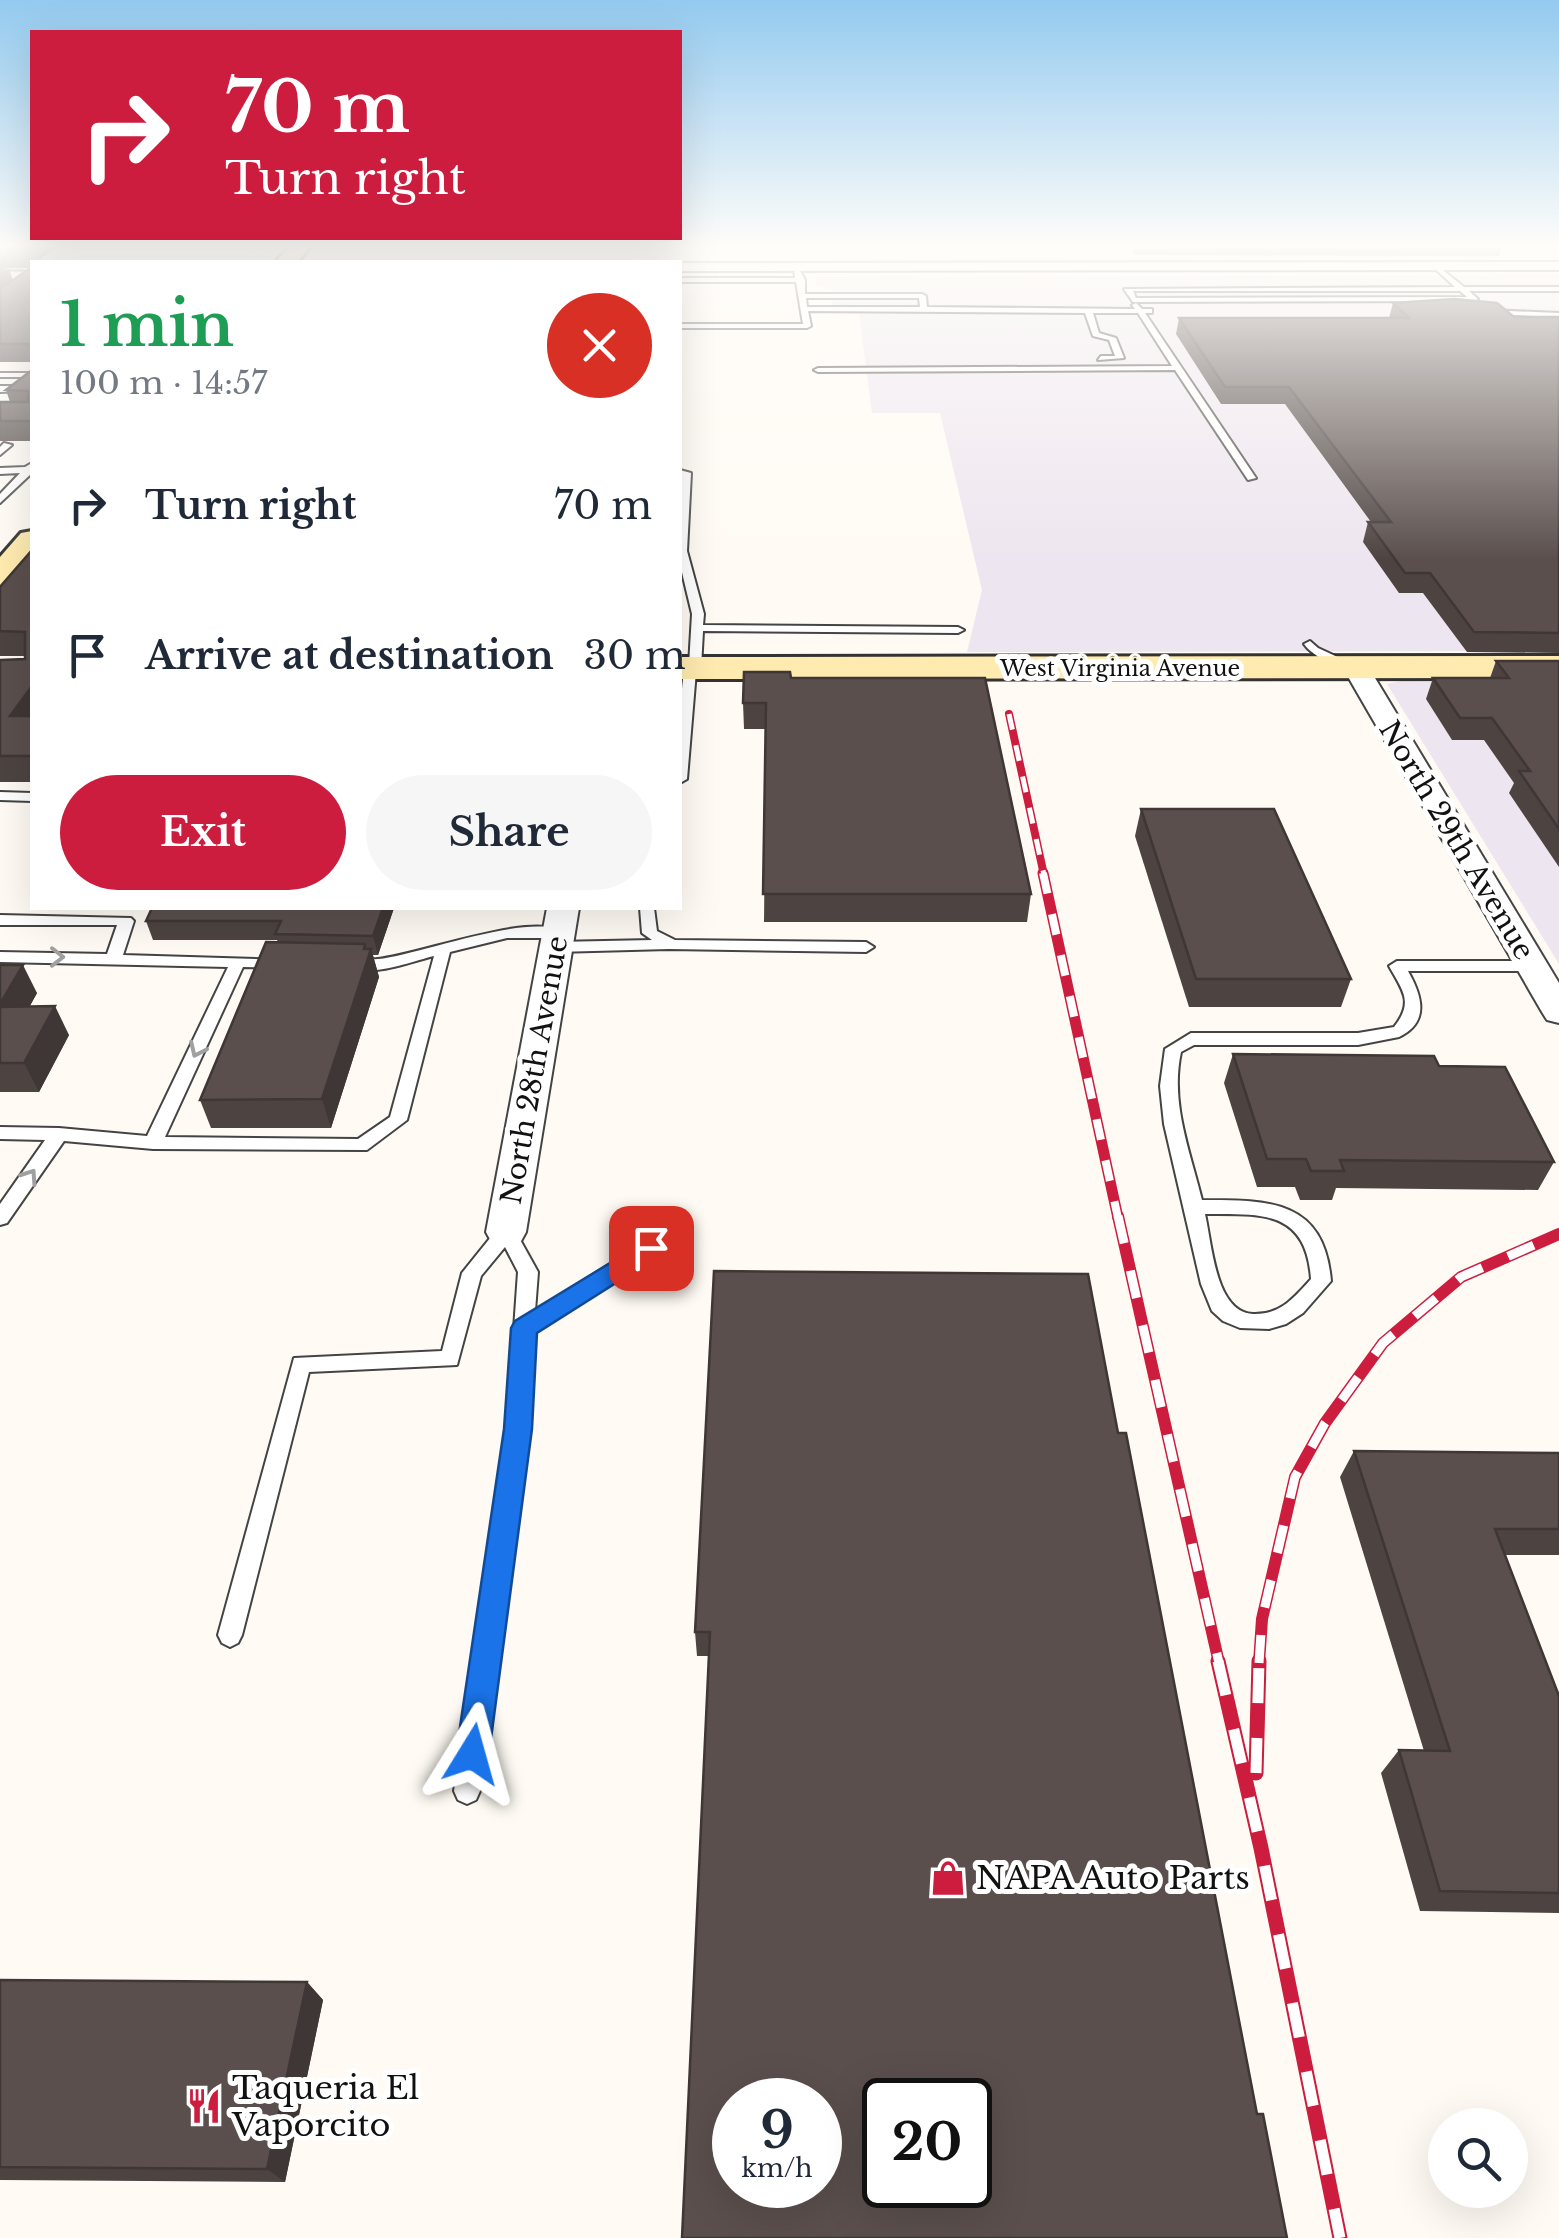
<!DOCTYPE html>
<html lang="en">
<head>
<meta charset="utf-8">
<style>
	body { margin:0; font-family:"Libre Baskerville",serif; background:#f6f6f7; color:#1f2937; height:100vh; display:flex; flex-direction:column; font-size:38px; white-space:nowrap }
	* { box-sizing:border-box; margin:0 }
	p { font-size:32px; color:#747a83 }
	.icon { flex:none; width:55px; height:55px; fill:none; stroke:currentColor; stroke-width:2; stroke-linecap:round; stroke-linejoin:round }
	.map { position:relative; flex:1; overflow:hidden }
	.details { position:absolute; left:30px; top:260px; width:652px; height:650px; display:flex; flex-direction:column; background:#fff; border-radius:0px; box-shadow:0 10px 40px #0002 }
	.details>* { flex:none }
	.banner { position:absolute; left:30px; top:30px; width:652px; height:210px; border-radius:0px; box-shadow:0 10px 40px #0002; background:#cc1d3e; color:#fff; overflow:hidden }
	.controls { position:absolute; left:1428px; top:2108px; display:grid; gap:20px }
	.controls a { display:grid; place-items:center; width:100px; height:100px; border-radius:50%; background:#fff; box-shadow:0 10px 40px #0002; font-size:50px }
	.speed { position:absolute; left:712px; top:2078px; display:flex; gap:20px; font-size:50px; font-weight:700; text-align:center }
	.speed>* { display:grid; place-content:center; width:130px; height:130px; border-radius:50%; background:#fff; box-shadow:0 10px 40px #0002; line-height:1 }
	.speed small { font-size:25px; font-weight:400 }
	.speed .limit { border:5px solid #111; border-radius:15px; background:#fff; color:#111 }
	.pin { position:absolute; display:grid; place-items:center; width:85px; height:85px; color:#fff; margin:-42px; border-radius:20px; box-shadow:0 5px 15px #0006 }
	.me { position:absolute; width:110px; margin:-55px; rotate:8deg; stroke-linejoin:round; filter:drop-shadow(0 0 8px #0008) }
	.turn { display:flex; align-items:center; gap:35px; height:210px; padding:0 30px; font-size:45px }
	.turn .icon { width:130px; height:130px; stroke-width:2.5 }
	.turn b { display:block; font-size:70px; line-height:85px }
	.round { display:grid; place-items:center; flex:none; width:105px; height:105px; border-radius:52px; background:#f6f6f7 }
	.summary { display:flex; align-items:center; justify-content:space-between; height:170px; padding:0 30px }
	h1 { font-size:60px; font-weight:800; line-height:75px; color:#1e9e55 }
	.button { display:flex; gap:20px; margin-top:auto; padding:20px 30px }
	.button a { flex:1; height:115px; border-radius:60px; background:#cc1d3e; color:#fff; font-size:40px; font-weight:800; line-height:115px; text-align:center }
	.button a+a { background:#f6f6f7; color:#1f2937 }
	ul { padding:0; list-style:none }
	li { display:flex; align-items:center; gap:30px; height:150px; padding:0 30px }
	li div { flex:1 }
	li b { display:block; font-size:38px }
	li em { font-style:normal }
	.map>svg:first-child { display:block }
	.industrial { fill:#ede5ef }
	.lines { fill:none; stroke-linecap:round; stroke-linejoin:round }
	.lane-casing { stroke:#444; stroke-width:4 }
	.street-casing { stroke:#444; stroke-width:4 }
	.secondary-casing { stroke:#333; stroke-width:6 }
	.lane { fill:#fff; fill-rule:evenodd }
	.street { fill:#fff; fill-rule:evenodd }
	.secondary { fill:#ffebaf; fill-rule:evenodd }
	.rail-far3-casing { stroke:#cc1d3e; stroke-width:8 }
	.rail-far2-casing { stroke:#cc1d3e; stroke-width:11 }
	.rail-far1-casing { stroke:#cc1d3e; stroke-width:12 }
	.rail-casing { stroke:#cc1d3e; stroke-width:15 }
	.rail-far3 { stroke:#fff; stroke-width:5; stroke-dasharray:16; stroke-linecap:butt }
	.rail-far2 { stroke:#fff; stroke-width:8; stroke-dasharray:21; stroke-linecap:butt }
	.rail-far1 { stroke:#fff; stroke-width:9; stroke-dasharray:28; stroke-linecap:butt }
	.rail { stroke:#fff; stroke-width:11; stroke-dasharray:35; stroke-linecap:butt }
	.wall { fill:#4d4441 }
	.shaded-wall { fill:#3f3735 }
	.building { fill:#5a4f4c; stroke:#3f3735; stroke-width:2.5; fill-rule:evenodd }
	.oneway { stroke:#a0a0a0 }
	.route { fill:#1a73e8; stroke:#114b97; stroke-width:2.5 }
	.labels { text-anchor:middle; stroke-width:10; stroke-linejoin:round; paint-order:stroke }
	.far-street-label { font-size:22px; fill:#111; stroke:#fff }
	.street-label { font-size:28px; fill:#111; stroke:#fff }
	.near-poi-label { font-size:32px; fill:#111; stroke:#fff; text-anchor:start }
</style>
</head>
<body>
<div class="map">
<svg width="1559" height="2238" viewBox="0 0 1559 2238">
	<rect width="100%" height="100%" fill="#fffbf4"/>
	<g class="industrial">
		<polygon points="0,246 279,246 264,262 32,262 32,272 0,272"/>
		<polygon points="1559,275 1559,651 967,652 982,590 940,413 872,413 859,314 832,314 833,290 815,285 815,277"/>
		<polygon points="1415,678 1559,678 1559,964 1387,684"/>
	</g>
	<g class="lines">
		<defs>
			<g id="lane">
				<path d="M1434,263L1464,287H1559V291H1469L1478,299L1474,301L1133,302L1124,289L1455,287L1432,266ZM1133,291H1460L1467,297L1136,298Z"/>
				<path d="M797,265L805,280V294H922L926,296L927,307L1135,309L1132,305L1136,303L1142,309H1152V313H1145L1256,478L1248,480L1175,370L818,372L814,370L818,368L1172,366L1138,313H1093L1099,333L1116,338L1124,358L1098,360L1101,356H1115L1109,340L1093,336L1085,313L808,311L811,326L807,328H680V324H803L796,282H680V278H795L794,267ZM806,298H919L920,307H807Z"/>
				<polygon points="1487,310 1559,313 1559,317 1490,314"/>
				<rect x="0" y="373" width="32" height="4"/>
				<polygon points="0,386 32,386 32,391 0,392"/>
				<polygon points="4,443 12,445 0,455 0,447"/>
				<polygon points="32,463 32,473 0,503 0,494 20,473 0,474 0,468 25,467"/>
				<polygon points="680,470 691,473 687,551 704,614 703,625 958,627 964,630 958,633 703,631 701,668 696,671 687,779 680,783 680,710 684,668 689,665 692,614 680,564"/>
				<path d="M1310,641L1318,648L1357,666C1343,672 1313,657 1304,644Z"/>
				<polygon points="0,792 32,793 32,801 0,800"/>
				<polygon points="640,908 654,908 657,931 675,940 866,942 874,947 866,952 669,949 556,952 548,947 556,942 652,940 642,933"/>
				<path d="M0,915L131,918L134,921L123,955L287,960L289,963L287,966L281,968L243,967L165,1137L358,1139L390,1117L434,956C409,962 366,980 344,964L346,961C357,959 368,960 378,959C420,955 533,910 566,933L558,938H507L450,952L407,1120L367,1150L153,1149L64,1141L7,1223L0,1225V1204L45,1140L0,1139V1127L59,1128L147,1136L228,967L0,962V952L107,954L117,925H0Z"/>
				<path d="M1397,961H1532L1540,966L1532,971H1408C1422,996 1430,1022 1399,1037L1358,1045H1194L1181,1052C1170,1103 1190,1151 1202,1200C1270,1200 1324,1200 1331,1281L1303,1313L1286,1324L1269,1329L1240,1328L1223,1321L1212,1311L1201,1284L1164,1124L1160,1086L1165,1049L1191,1033H1358L1394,1027C1414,1002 1403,991 1389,966ZM1205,1214C1262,1214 1306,1210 1311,1279C1294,1298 1280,1315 1253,1314C1215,1312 1212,1244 1205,1214Z"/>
				<polygon points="506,1225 513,1227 538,1272 535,1311 644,1243 658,1243 661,1248 658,1253 534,1332 529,1429 480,1791 476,1800 467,1804 458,1800 454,1791 507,1429 518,1272 505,1247 481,1276 457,1365 309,1372 242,1635 238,1643 230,1647 222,1643 218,1635 294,1358 442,1351 462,1273 499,1227"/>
			</g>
			<g id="street">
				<polygon points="1559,262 1559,270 680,271 680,263"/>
				<polygon points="0,271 32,272 32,280 0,281"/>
				<polygon points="1356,660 1369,668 1559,983 1559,1023 1547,1020 1542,1012 1343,668"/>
				<polygon points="547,908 579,908 526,1232 520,1243 506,1247 492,1243 486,1232"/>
			</g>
			<g id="secondary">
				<polygon points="290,246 311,246 297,262 276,262"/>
				<polygon points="32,531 32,559 11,583 0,586 0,557 21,533"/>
				<polygon points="1559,656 1559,678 680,679 680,657"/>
			</g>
		</defs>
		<use href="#lane" class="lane-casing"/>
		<use href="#street" class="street-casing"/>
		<use href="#secondary" class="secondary-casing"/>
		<use href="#lane" class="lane"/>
		<use href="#street" class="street"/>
		<use href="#secondary" class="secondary"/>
		<defs>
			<polyline id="rail-far3" points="1009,714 1044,875"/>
			<polyline id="rail-far2" points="1043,873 1118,1218"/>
			<g id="rail-far1">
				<polyline points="1118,1216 1219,1663"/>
				<polyline points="1259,1663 1262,1619 1295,1477 1325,1423 1383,1343 1461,1277 1559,1234"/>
			</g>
			<g id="rail">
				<polyline points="1218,1661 1261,1848 1340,2238"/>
				<polyline points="1256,1773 1259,1661"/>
			</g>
		</defs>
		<use href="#rail-far3" class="rail-far3-casing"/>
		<use href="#rail-far2" class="rail-far2-casing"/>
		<use href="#rail-far1" class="rail-far1-casing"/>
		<use href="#rail" class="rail-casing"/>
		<use href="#rail-far3" class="rail-far3"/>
		<use href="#rail-far2" class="rail-far2"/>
		<use href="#rail-far1" class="rail-far1"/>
		<use href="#rail" class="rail"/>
	</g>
	<g class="wall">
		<polygon points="0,246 58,246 37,262 32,262 30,268 3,268 9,269 13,280 32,269 32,362 0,362"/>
		<polygon points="1130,246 1501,246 1502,247 1499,256 1135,255"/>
		<polygon points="1393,303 1514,317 1559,317 1559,653 1467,652 1423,593 1399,593 1363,542 1368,522 1371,522 1285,404 1221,404 1176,334 1179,318 1389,318"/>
		<polygon points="32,370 32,441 0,441 0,402 10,402 6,390"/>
		<polygon points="32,550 32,782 0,782 0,660 25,659 25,656 0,656 0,587"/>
		<polygon points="1496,661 1559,661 1559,867 1509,793 1514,783 1484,740 1452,740 1426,699 1433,678 1490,678"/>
		<polygon points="791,678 1031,894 1027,922 764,922 766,729 744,729 743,703"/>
		<polygon points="1141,809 1351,979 1341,1007 1189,1007 1135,836"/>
		<polygon points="152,908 394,908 378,955 373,955 379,977 331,1128 211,1128 200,1100 278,942 277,940 153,940 146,921"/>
		<polygon points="0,965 37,993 30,1006 69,1035 39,1092 0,1092"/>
		<polygon points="1233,1054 1439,1066 1554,1162 1538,1190 1336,1188 1332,1200 1300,1200 1295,1187 1257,1187 1224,1083"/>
		<polygon points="1118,1433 1257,2114 709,1656 697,1656 695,1632"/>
		<polygon points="1354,1451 1559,1453 1559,1555 1505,1555 1559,1696 1559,1913 1420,1911 1381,1773 1399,1750 1424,1751 1340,1477"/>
		<polygon points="0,1980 307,1982 323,2000 285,2182 0,2180"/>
	</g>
	<g class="shaded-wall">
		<polygon points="32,246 58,246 37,262 32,262 32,266 30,268 24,252"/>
		<polygon points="9,269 14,286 0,295 0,275"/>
		<polygon points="32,686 32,725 10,716"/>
		<polygon points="383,908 394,908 378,955 373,936"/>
		<polygon points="365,944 369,957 371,949 379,977 331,1128 322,1099"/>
		<polygon points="23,965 37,993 13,1035 0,1009 0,1004"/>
		<polygon points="55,1006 69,1035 39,1092 24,1063"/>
		<polygon points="307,1982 323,2000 285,2182 267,2169"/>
	</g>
	<g class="building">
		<polygon points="0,246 32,246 24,252 0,252"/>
		<polygon points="1263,246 1501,246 1502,247"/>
		<polygon points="29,269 32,269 32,344 0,344 0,289"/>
		<polygon points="1454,299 1497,303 1514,317 1559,317 1559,633 1474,632 1430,573 1405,573 1368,522 1391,522 1289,387 1225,387 1179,318 1409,318 1393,303"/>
		<polygon points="32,370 32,421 0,421 0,402 28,402 28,391 6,390"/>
		<polygon points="32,550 32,686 10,716 32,716 32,756 0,756 0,660 25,659 25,632 0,631 0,587"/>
		<polygon points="1496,661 1559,661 1559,829 1519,771 1530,771 1492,718 1460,718 1433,678 1509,678"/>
		<polygon points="744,672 790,672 791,678 985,678 1031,894 763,894 766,703 743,703"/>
		<polygon points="1141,809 1274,809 1351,979 1196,979"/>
		<polygon points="152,908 383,908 373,936 275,934 281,921 146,921"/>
		<polygon points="266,942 365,944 364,949 371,949 322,1099 200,1100"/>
		<polygon points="0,965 23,965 0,1004"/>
		<polygon points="55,1006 24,1063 0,1063 0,1007"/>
		<polygon points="1233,1054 1434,1056 1439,1066 1505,1067 1554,1162 1340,1160 1344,1171 1311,1171 1306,1159 1267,1159"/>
		<path d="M714,1271L1088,1274L1118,1433H1126L1257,2114H1263L1287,2238H682L710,1632H695ZM735,2100H820V2185H735ZM885,2100H970V2185H885Z"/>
		<polygon points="1354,1451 1559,1453 1559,1529 1495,1529 1559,1696 1559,1893 1440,1891 1399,1750 1450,1751"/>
		<polygon points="0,1980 307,1982 267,2169 0,2167"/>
	</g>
	<defs><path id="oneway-chevron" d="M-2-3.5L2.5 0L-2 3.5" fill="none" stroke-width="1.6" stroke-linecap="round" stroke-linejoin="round" transform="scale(2.5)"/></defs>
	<g class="oneway">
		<use href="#oneway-chevron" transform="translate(57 957)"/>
		<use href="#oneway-chevron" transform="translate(197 1050) rotate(115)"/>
		<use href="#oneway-chevron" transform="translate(30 1176) rotate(-56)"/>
	</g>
	<linearGradient id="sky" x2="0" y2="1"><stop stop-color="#93caef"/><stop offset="0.44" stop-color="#fffdfa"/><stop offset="1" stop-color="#fffdfa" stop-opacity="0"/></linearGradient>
	<rect width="1559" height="560" fill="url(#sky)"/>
	<polygon class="route" points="651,1238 660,1241 663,1248 660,1255 537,1333 532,1429 489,1754 484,1766 472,1771 461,1766 456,1754 504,1429 511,1328 515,1321"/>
	<defs>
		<symbol id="shop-bare" viewBox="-9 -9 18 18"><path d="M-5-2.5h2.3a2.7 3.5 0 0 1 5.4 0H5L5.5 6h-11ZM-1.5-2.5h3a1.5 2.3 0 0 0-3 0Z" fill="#cc1d3e" stroke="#fff" stroke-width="2.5" paint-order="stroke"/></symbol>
		<symbol id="restaurant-bare" viewBox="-9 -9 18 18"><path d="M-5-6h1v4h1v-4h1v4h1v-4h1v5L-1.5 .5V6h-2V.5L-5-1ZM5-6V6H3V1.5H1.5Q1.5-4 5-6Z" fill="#cc1d3e" stroke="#fff" stroke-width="2.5" paint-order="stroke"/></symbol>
	</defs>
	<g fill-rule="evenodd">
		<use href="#shop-bare" x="923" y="1853" width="50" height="50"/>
		<use href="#restaurant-bare" x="179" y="2081" width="50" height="50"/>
	</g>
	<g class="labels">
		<g class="far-street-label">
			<text x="1120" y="676">West Virginia Avenue</text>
		</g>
		<g class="street-label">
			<text transform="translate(1457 840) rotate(59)" y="10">North 29th Avenue</text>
			<text transform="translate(534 1070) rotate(-80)" y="10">North 28th Avenue</text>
		</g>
		<g class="near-poi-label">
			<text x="976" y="1889">NAPA Auto Parts</text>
			<text x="232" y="2099">Taqueria El<tspan x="232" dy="37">Vaporcito</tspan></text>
		</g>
	</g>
</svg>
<div class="controls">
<a><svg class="icon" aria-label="search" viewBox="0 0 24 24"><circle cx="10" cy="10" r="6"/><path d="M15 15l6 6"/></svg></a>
</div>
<div class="speed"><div>9<small>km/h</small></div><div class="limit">20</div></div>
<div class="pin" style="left:651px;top:1248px;background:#d93025"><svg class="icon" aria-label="arrive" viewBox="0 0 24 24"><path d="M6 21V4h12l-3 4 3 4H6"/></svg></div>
<svg class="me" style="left:472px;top:1754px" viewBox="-20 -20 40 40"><path d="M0-17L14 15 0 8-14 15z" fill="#1a73e8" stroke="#fff" stroke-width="4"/></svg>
<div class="banner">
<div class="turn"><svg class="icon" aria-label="right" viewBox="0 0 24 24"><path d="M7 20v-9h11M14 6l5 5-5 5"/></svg><div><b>70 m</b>Turn right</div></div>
</div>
<section class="details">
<div class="summary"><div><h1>1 min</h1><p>100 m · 14:57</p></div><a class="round" style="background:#d93025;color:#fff"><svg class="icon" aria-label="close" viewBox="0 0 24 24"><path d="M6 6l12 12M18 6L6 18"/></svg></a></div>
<ul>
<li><svg class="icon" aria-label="right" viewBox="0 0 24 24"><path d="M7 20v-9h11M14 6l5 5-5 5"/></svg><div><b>Turn right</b></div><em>70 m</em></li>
<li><svg class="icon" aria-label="arrive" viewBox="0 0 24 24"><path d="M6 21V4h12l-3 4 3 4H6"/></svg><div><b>Arrive at destination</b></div><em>30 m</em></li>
</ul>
<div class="button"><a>Exit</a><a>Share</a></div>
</section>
</div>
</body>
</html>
